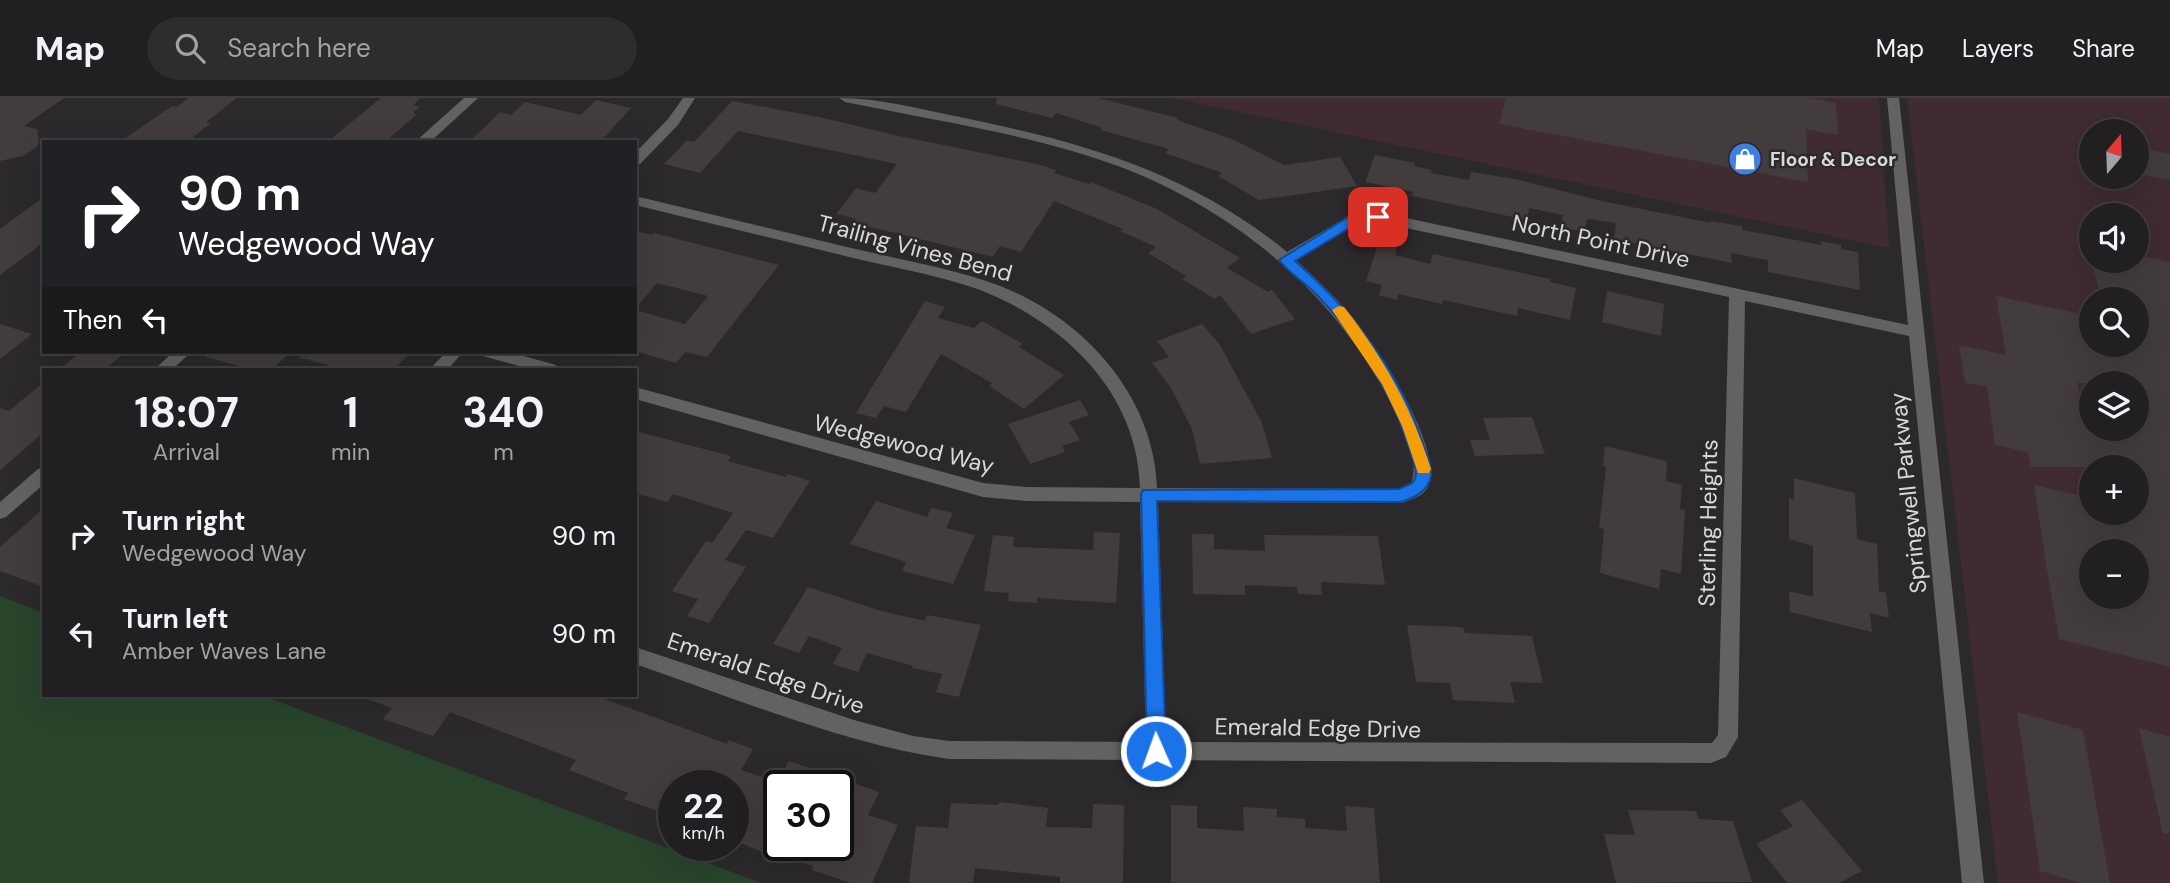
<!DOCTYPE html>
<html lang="en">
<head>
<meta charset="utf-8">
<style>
	body { margin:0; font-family:"DM Sans",sans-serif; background:#2d2c2e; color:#f1f3f6; height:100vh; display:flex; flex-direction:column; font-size:26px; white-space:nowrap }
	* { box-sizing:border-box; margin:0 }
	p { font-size:23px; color:#a2a2a5 }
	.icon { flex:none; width:38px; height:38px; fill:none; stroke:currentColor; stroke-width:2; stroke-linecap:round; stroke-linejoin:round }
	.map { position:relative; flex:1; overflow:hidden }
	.panel { position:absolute; left:42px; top:270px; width:595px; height:329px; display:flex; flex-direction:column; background:#211f21; border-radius:0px; box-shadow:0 7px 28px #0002,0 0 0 2px #3e3d3f }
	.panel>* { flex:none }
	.banner { position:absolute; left:42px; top:42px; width:595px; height:214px; border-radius:0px; box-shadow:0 7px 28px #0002,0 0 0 2px #3e3d3f; background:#202124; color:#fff; overflow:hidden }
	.needle { width:46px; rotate:19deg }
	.buttons { position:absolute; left:2079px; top:21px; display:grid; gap:14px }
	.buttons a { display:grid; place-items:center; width:70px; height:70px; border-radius:50%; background:#211f21; box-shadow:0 7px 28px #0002,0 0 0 2px #3e3d3f; font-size:35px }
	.speed { position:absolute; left:658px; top:672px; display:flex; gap:14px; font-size:35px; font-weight:700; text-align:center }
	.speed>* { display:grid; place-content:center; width:91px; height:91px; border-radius:50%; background:#211f21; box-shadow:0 7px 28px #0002,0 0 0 2px #3e3d3f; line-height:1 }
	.speed small { font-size:18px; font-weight:400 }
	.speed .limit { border:4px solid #111; border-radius:10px; background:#fff; color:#111 }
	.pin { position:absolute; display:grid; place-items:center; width:60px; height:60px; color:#fff; margin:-30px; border-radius:14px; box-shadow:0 4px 10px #0006 }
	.me { position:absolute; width:77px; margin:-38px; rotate:358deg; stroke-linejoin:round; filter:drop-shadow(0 0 5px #0008) }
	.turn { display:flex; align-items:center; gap:24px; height:147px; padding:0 21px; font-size:32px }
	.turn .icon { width:91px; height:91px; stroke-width:2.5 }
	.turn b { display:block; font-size:49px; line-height:60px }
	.then { display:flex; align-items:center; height:66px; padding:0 21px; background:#0003; gap:14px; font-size:26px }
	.eta { display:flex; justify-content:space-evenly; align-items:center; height:119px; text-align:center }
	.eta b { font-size:42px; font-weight:700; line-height:49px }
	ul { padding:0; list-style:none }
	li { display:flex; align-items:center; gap:21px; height:98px; padding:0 21px }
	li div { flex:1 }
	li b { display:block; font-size:26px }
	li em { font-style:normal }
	header { display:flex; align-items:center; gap:42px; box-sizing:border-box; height:98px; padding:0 35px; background:#211f21; border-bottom:2px solid #3e3d3f }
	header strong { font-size:33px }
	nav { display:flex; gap:38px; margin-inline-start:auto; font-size:24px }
	.search { width:490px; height:63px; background:#2d2c2e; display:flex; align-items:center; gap:18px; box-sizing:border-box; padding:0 24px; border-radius:38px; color:#a2a2a5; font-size:26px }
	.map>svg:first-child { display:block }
	.commercial { fill:#3f2b30; fill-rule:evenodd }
	.green { fill:#28442b }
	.building { fill:#423c3c; fill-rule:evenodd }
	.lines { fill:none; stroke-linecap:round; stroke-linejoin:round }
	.minor { fill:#636260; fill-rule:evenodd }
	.route { fill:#1a73e8; stroke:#114b97; stroke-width:2 }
	.slow { fill:#f59e0b }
	.labels { text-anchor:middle; stroke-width:5; stroke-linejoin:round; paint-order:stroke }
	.far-poi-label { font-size:19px; font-weight:bold; fill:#d9d8da; stroke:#2c292c; text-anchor:start }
	.street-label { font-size:23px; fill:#d9d8da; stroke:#2c292c }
</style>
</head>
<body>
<header>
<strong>Map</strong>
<div class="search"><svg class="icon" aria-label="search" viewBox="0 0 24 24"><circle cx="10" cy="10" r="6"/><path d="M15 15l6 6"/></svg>Search here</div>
<nav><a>Map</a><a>Layers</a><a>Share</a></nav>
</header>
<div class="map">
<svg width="2170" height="785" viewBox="0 0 2170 785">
	<rect width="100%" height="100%" fill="#2c292c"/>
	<g class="commercial">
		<polygon points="1172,0 1879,0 1889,150"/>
		<path d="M1907,0H2170V785H1998ZM2091,33H2137V79H2091ZM2091,117H2137V163H2091ZM2091,201H2137V247H2091ZM2091,285H2137V331H2091ZM2091,369H2137V415H2091ZM2091,453H2137V499H2091Z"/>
	</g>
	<polygon class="green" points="0,498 44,515 44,597 261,597 761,785 0,785"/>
	<g class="building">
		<polygon points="0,0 64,0 24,28 37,31 39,45 36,50 23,58 0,63"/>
		<polygon points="189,0 237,0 206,24 211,25 187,44 120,44 172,8 177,9"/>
		<polygon points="381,0 421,0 413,7 420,9 413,14 416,17 385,44 327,44"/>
		<polygon points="997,0 1098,0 1178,20 1177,22 1232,41 1284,67 1340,59 1357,88 1259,102 1218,78 1222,75 1165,55 1169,51 1100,32 1103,30 1056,15 1052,20 996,6"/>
		<polygon points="1506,0 1810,0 1836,5 1838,37 1806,31 1808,84 1499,26"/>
		<polygon points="596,2 631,10 600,44 469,44 500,14 511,17 525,4 581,17"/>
		<polygon points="732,3 819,19 899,38 1037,66 1056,72 1054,75 1089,86 1091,84 1157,111 1240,160 1227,170 1268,194 1272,192 1295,221 1251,236 1220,197 1215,201 1182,181 1186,178 1148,155 1156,149 1120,133 1123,131 1054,103 1021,154 1000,148 993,159 854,125 857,121 836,116 856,90 875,95 897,66 738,33 700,75 664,66 687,42 694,44"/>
		<polygon points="2137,50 2170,56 2170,82 2137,76"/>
		<polygon points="1375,57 1415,65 1414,68 1432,72 1431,75 1469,82 1471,74 1515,81 1602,103 1711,125 1711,123 1742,128 1742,132 1765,136 1821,147 1820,143 1841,147 1841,151 1858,154 1860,192 1768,174 1768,162 1731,155 1732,165 1614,141 1616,125 1587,121 1584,134 1561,129 1563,117 1529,110 1527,122 1412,98 1413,94 1365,84"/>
		<polygon points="44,99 44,144 0,177 0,131"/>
		<polygon points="635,133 652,137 654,135 779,167 707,259 685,254 676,265 635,253 635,212 685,226 708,198 657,185 635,211"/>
		<polygon points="1379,143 1398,147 1395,157 1430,166 1433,156 1550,181 1550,184 1576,190 1570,222 1518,210 1517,218 1443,202 1442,206 1398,196 1397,202 1379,197 1382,187 1366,183"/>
		<path d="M2137,157L2170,164V569L2059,541L2047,473L2034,387L2091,400V415H2137V369H2031L2028,354L1995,347L1987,289L1965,285L1959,247L2006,257L1996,198L2091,218V247H2137V199L2099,191L2091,163H2137ZM2077,285H2137V331H2091V325L2086,323ZM2091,453H2137V499H2091Z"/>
		<polygon points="1607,193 1664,206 1661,238 1602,224"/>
		<polygon points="925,203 945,209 938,220 974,230 982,223 1023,246 1019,249 1064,277 1024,311 989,288 992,285 941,256 906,314 884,308 876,320 856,315"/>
		<polygon points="0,226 32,236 0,261"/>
		<polygon points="1202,226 1220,247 1262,325 1272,360 1200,366 1192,331 1171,290 1152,265 1169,259 1157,243"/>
		<polygon points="81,254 126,254 105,271 60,271"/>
		<polygon points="207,254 291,254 272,271 251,271 206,259"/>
		<polygon points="301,254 411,254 394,271 324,271 328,267 300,260"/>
		<polygon points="44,284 44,334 0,372 0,310 9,313"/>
		<polygon points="1080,302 1089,317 1069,324 1080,342 1062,348 1065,354 1030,366 1008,326"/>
		<polygon points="1532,319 1545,356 1475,358 1470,342 1490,342 1483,320"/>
		<polygon points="635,333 731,358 728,363 786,379 788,376 810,383 773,440 746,432 725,462 746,469 709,525 687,518 698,501 672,493 706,443 712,445 733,415 673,396 668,404 635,395"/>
		<polygon points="1605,348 1667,363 1666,383 1682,387 1680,411 1685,412 1681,476 1661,471 1659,491 1600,475 1604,431 1599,430 1606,369 1603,368"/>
		<polygon points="1794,380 1855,395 1857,441 1877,446 1879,493 1886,495 1889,520 1870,515 1872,534 1790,514 1789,493 1813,499 1813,448 1789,441 1789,400 1794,402"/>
		<polygon points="876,403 927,419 931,410 953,415 946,430 975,437 953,486 902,473 906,464 850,446"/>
		<polygon points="44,410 44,489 0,473 0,449"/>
		<polygon points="1094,434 1120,435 1116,505 1037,500 1037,505 1008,503 1009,495 984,493 993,437 1014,439 1013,449 1093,452"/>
		<polygon points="1192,436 1214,436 1214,451 1265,453 1264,437 1378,438 1385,487 1321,484 1322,497 1298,496 1297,489 1245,487 1245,497 1193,496"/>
		<polygon points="808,489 881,513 925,523 927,517 981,527 959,599 936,594 942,576 912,570 913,568 867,555 858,574 833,566 842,550 809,538 799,555 773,546"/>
		<polygon points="1407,527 1463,529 1465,535 1532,538 1543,585 1510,584 1515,605 1453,602 1450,585 1416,584"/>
		<polygon points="362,597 594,597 727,646 728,642 753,651 741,672 778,684 789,663 815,672 806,688 779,688 779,747 838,747 838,716 853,685 879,694 868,717 898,727 872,785 851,785 812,772 813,768 768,752 767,756 733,742 733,688 674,688 674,707 668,717 624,701 628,695 569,672 576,662 450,614 433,638 383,621 392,610 362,599"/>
		<polygon points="2017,614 2083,632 2110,785 2081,785 2040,773"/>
		<polygon points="2139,630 2170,639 2170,735 2163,736"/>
		<polygon points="1802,702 1862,773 1839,785 1787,785 1756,746 1793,728 1780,712"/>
		<polygon points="999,704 1048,710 1046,729 1092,730 1093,706 1124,707 1123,785 1060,785 1060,779 975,770 973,785 909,785 916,728 948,730 951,705 999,707"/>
		<polygon points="1171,707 1197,708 1197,730 1244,733 1243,709 1277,711 1277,719 1305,721 1305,730 1347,733 1345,708 1374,710 1380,785 1171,785"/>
		<polygon points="1628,712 1696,713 1699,721 1733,723 1752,784 1616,785 1604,736 1635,737"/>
	</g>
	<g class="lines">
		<g class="minor">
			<polygon points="464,0 478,0 430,44 415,44"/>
			<polygon points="683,0 695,0 678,27 640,66 635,67 635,55 668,21"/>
			<path d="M839,0C879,0 920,11 960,19C1081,44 1190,74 1287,154L1347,119L1378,114L1908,227L1887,0H1899L1984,785H1962L1909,238L1745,203L1738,639L1726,659L1711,665L949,661C846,647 735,600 635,566V549L854,622L913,638L949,643L1146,644L1140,404L1026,403L983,399L635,301V289L983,385L1026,389L1140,390C1138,295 1065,225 980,192C940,177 884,168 841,157C773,140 704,124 635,107V98C706,115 776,132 847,149C892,160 941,168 986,183C1076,212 1154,293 1157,390L1399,391L1411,386C1422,354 1396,313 1381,287C1323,185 1227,109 1118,68C1031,36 936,23 845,4ZM1378,124L1729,199L1718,637L1712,645L1166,644L1158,404L1401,405C1408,403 1420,399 1425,393C1452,359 1373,243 1350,216C1333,197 1315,179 1296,162L1356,126Z"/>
			<polygon points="173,254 191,254 173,271 155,271"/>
			<polygon points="446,254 463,254 448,271 430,271"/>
			<polygon points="481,254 509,254 556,267 558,271 530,271 483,258"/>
			<polygon points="44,369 44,386 6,419 0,421 0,404 38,371"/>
		</g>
	</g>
	<path class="route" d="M1378,114L1384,119L1382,122L1356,126L1295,163C1351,212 1400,274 1423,346C1427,357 1434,371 1430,382C1425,395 1413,400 1401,404L1157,403L1166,653L1163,659L1156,662L1150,659L1147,653L1141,396L1143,392L1399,391C1403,389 1410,387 1413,384C1420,375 1412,361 1410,352C1392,294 1358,239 1315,195C1304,184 1289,175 1279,162L1348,119Z"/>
	<path class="slow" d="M1339,208L1344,209C1383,259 1412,310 1431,371L1429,375H1418L1402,328L1382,286L1332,212Z"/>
	<defs>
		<symbol id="shop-disc" viewBox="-11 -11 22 22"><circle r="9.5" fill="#3f7fe0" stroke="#2c292c"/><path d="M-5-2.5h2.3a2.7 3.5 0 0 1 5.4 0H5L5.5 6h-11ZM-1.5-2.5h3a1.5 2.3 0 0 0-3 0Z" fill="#fff"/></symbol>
	</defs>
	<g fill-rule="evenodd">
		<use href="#shop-disc" x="1726" y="42" width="38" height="38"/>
	</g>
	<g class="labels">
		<g class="far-poi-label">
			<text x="1770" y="68">Floor &amp; Decor</text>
		</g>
		<g class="street-label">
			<text transform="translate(1601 143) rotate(12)" y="8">North Point Drive</text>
			<text transform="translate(915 150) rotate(15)" y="8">Trailing Vines Bend</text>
			<text transform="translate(904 346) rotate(14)" y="8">Wedgewood Way</text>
			<text transform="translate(1908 395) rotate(-96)" y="8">Springwell Parkway</text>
			<text transform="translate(1708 425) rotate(-89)" y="8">Sterling Heights</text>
			<text transform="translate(766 575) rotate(19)" y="8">Emerald Edge Drive</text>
			<text transform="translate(1318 630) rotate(1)" y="8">Emerald Edge Drive</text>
		</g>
	</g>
</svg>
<div class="buttons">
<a><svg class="needle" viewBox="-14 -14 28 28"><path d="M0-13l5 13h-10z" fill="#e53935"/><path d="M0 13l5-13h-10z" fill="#a2a2a5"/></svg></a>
<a><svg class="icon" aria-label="sound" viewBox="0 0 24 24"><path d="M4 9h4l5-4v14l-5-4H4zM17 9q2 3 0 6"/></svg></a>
<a><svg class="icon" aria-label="search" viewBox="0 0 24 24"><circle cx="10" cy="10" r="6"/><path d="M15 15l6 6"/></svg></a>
<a><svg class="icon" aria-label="layers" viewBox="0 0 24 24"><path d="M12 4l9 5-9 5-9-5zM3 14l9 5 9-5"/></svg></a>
<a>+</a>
<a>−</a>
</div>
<div class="speed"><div>22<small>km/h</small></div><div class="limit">30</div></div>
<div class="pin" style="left:1378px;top:119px;background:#d93025"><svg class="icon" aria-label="arrive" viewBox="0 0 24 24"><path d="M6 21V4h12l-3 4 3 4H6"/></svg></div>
<svg class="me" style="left:1156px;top:653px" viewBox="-20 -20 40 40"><circle r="17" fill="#1a73e8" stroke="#fff" stroke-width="3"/><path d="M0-11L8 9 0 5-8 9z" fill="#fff"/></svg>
<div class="banner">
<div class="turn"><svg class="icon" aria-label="right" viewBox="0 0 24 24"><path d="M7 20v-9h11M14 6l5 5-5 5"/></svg><div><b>90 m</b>Wedgewood Way</div></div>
<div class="then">Then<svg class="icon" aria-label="left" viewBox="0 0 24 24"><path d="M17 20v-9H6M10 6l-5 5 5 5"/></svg></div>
</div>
<section class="panel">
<div class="eta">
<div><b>18:07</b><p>Arrival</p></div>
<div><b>1</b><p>min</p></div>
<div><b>340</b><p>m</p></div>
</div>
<ul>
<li><svg class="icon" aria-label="right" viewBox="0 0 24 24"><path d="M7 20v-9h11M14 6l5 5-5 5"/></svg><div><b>Turn right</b><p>Wedgewood Way</p></div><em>90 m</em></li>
<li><svg class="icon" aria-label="left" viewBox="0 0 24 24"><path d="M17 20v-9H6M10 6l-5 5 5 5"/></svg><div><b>Turn left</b><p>Amber Waves Lane</p></div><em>90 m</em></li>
</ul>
</section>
</div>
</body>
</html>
